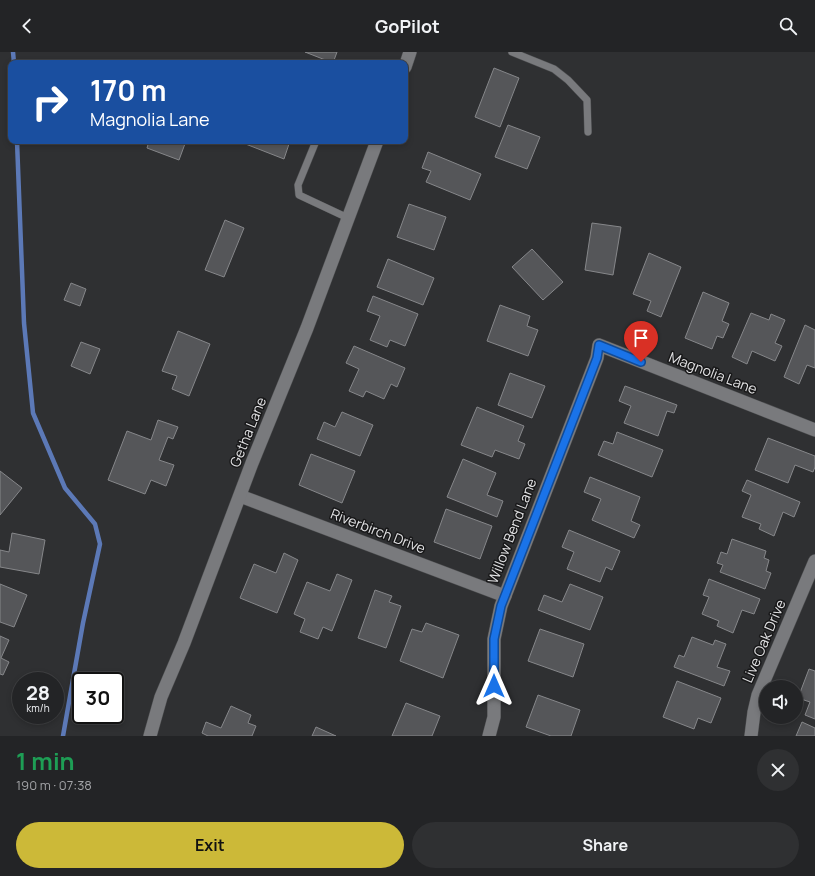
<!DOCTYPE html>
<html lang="en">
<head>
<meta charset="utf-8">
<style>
	body { margin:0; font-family:Manrope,sans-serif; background:#2f3032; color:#f1f3f6; height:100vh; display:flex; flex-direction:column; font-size:15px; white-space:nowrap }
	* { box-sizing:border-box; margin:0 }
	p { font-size:13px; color:#a3a4a7 }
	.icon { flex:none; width:22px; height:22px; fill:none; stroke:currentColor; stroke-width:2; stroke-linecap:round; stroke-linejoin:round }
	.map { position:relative; height:684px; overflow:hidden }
	.side { display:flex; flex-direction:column; background:#232426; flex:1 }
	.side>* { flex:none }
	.guide { position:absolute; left:8px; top:8px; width:400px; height:84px; border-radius:8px; box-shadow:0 2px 6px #0003,0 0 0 1px #404143; background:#1a4fa0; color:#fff; overflow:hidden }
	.tools { position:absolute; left:759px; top:628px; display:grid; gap:8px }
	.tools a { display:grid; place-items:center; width:44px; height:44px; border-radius:50%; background:#232426; box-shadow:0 2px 6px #0003,0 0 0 1px #404143; font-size:20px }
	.speed { position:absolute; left:12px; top:620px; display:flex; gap:8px; font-size:20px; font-weight:700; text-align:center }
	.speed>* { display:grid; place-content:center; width:52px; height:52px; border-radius:50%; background:#232426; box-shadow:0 2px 6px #0003,0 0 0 1px #404143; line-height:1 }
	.speed small { font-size:10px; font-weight:400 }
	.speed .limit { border:2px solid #111; border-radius:6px; background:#fff; color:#111 }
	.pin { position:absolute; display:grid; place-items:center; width:34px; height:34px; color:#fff; margin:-41px -17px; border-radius:50% 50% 50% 0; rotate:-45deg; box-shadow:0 0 4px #0007 }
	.pin .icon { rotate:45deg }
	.me { position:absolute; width:44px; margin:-22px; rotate:0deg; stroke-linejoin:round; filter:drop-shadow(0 0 3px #0008) }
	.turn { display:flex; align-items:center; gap:14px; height:84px; padding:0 16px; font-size:18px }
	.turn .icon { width:52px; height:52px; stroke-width:2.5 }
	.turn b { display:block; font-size:28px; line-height:34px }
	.round { display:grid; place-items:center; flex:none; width:42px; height:42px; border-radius:21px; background:#2f3032 }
	.summary { display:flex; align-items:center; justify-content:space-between; height:68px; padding:0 16px }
	h1 { font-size:24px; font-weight:700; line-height:30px; color:#1e9e55 }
	.action { display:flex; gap:8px; margin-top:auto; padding:8px 16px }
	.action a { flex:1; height:46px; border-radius:24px; background:#ccb938; color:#111; font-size:16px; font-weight:700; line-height:46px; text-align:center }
	.action a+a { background:#2f3032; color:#f1f3f6 }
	header { display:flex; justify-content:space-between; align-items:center; height:52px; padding:0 16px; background:#232426; font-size:18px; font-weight:700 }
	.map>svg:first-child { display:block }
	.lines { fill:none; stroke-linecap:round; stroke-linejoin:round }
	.stream { stroke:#5c79b7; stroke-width:4.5 }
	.building { fill:#555659; stroke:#86878a }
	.service-casing { stroke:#4c4d4f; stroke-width:8 }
	.minor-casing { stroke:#4c4d4f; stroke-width:14 }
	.service { stroke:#797a7d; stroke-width:7 }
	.minor { stroke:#797a7d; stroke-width:13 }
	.route-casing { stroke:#114b97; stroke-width:10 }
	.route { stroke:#1a73e8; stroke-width:7 }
	.labels { text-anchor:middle; stroke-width:3; stroke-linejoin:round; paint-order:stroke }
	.street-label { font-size:14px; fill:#e2e2e4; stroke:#181819 }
</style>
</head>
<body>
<header><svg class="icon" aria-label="back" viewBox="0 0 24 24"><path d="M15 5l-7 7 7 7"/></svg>GoPilot<svg class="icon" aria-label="search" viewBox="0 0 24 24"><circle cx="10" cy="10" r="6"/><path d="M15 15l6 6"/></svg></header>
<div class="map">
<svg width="815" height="684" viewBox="0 0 815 684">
	<rect width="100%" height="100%" fill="#2f3032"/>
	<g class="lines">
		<g class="stream">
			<polyline points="13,0 14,11"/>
			<polyline points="17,89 24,271 33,361 65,436 95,472 100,492 83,571 63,684"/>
		</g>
	</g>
	<g class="building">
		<polygon points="305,0 337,0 333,11"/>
		<polygon points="494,16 519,26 500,75 475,65"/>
		<polygon points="508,73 540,85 527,117 495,105"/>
		<polygon points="149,89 186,89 179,108 147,96"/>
		<polygon points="244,89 290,89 284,107 243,91"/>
		<polygon points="428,100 481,122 470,148 426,130 431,119 422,116"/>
		<polygon points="409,152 446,165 434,198 397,185"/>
		<polygon points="225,168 244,176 224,225 205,218"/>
		<polygon points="592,171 621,175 613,223 585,218"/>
		<polygon points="532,197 563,230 543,248 512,215"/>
		<polygon points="649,201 681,215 661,265 647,259 651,249 633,242"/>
		<polygon points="388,207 434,226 423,253 377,235"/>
		<polygon points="71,231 86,237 80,254 64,248"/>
		<polygon points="703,240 729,251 722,269 729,272 723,286 717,284 712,297 685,286"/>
		<polygon points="373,244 418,262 405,294 390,288 387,295 370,288 380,264 367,259"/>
		<polygon points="500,253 530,264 527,274 538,278 528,304 487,289"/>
		<polygon points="751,261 769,268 771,262 785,268 775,291 782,294 775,309 752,299 747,312 732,305"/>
		<polygon points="805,273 815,278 815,316 807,313 799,332 784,325"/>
		<polygon points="178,279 210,292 189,344 172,337 177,324 162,319"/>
		<polygon points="81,290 100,297 90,322 71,314"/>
		<polygon points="354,294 405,316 397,335 391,332 384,347 366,339 363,345 349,339 359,317 346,311"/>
		<polygon points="510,321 545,334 532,366 498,353"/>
		<polygon points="625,334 677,353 674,361 667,359 658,384 624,371 631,354 619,349"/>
		<polygon points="477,355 524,374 518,389 525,392 519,407 495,398 492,405 461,393"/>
		<polygon points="342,360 373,373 360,404 317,387 324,370 335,375"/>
		<polygon points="158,368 178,375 173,387 168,385 159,408 174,413 166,434 151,428 145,442 108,428 127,379 151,388"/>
		<polygon points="617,380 663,398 652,425 598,403 604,389 613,392"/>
		<polygon points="768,386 815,404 815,415 813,420 795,413 788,431 755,418"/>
		<polygon points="311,402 355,419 342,451 299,433"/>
		<polygon points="463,407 496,421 487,443 503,449 497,465 447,445"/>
		<polygon points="0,419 22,436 0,463"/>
		<polygon points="590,425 640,445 631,469 640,473 634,486 592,468 601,447 584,440"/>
		<polygon points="747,428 800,450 794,465 783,460 774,484 759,477 761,472 742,465 751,443 742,439"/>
		<polygon points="446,457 492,474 480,507 434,490"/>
		<polygon points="569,478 620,499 612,518 606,515 600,530 567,517 574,500 562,495"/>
		<polygon points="12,481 45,488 39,522 0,515 0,498 9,500"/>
		<polygon points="732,487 766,499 764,506 769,508 766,519 771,521 765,537 720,520 723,513 717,511 721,500 727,502"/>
		<polygon points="284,501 298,508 277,561 240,546 254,512 276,521"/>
		<polygon points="337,522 352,528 332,579 323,575 318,587 300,580 305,567 294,562 307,530 330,539"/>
		<polygon points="709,527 760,547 754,562 742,558 733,581 717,574 719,569 702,562 709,545 703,543"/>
		<polygon points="0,532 27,543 14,575 0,570"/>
		<polygon points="570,532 603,545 590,578 538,558 544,543 562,550"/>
		<polygon points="375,538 392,544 389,550 401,554 386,596 358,586"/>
		<polygon points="426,571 459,583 443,626 400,609 412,577 422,580"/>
		<polygon points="540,577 584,592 573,625 528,609"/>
		<polygon points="0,584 9,588 1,606 9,610 3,623 0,622"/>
		<polygon points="692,585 713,593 715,588 726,592 717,615 730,619 724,634 674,615 679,603 684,605"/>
		<polygon points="809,617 815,619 815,667 805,663 810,650 798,646"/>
		<polygon points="677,629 721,646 711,671 698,666 694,677 663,665"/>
		<polygon points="538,643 580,658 571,684 551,684 526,675"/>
		<polygon points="406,651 440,664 432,684 392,684"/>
		<polygon points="231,654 251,663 248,671 256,674 252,684 208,684 202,681 206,670 221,676"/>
		<polygon points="802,670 815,676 815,684 796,684"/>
		<polygon points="316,675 336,684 312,684"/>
	</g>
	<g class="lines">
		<defs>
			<g id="service">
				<polyline points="512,0 554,17 568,28 587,48 588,80"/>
				<polyline points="316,89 298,133 299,143 348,166"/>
			</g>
			<g id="minor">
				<polyline points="405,15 410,0"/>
				<polyline points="240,444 505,544"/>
				<polyline points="150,684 161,645 184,591 252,411 307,276 377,89"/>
				<polyline points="489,684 494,665 494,587 501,554 597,306 599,293 815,378"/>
				<polyline points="751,684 754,660 758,643 815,509"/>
			</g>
		</defs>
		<use href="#service" class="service-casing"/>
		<use href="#minor" class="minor-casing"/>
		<use href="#service" class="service"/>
		<use href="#minor" class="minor"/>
	</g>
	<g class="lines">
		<defs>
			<polyline id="route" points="494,634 494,587 501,554 597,306 599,293 641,310"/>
		</defs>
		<use href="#route" class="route-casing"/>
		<use href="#route" class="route"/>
	</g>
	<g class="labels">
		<g class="street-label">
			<text transform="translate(713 321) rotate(21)" y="5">Magnolia Lane</text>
			<text transform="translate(248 380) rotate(-68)" y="5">Getha Lane</text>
			<text transform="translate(378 479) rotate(21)" y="5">Riverbirch Drive</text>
			<text transform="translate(512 479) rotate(-69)" y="5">Willow Bend Lane</text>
			<text transform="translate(764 589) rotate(-67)" y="5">Live Oak Drive</text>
		</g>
	</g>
</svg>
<div class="tools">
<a><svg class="icon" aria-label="sound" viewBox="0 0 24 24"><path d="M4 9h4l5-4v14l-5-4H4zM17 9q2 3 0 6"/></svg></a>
</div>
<div class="speed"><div>28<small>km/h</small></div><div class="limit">30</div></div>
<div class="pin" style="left:641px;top:310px;background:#d93025"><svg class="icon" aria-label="arrive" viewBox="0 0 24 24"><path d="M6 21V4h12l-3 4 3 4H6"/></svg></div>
<svg class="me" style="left:494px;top:634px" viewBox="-20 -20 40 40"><path d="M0-17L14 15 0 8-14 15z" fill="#1a73e8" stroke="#fff" stroke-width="4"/></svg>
<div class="guide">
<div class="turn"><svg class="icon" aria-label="right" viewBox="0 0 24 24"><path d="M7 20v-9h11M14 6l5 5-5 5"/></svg><div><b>170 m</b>Magnolia Lane</div></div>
</div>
</div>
<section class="side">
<div class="summary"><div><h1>1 min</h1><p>190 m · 07:38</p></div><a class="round"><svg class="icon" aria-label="close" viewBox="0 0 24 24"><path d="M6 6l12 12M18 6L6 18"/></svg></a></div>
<div class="action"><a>Exit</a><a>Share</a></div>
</section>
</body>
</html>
